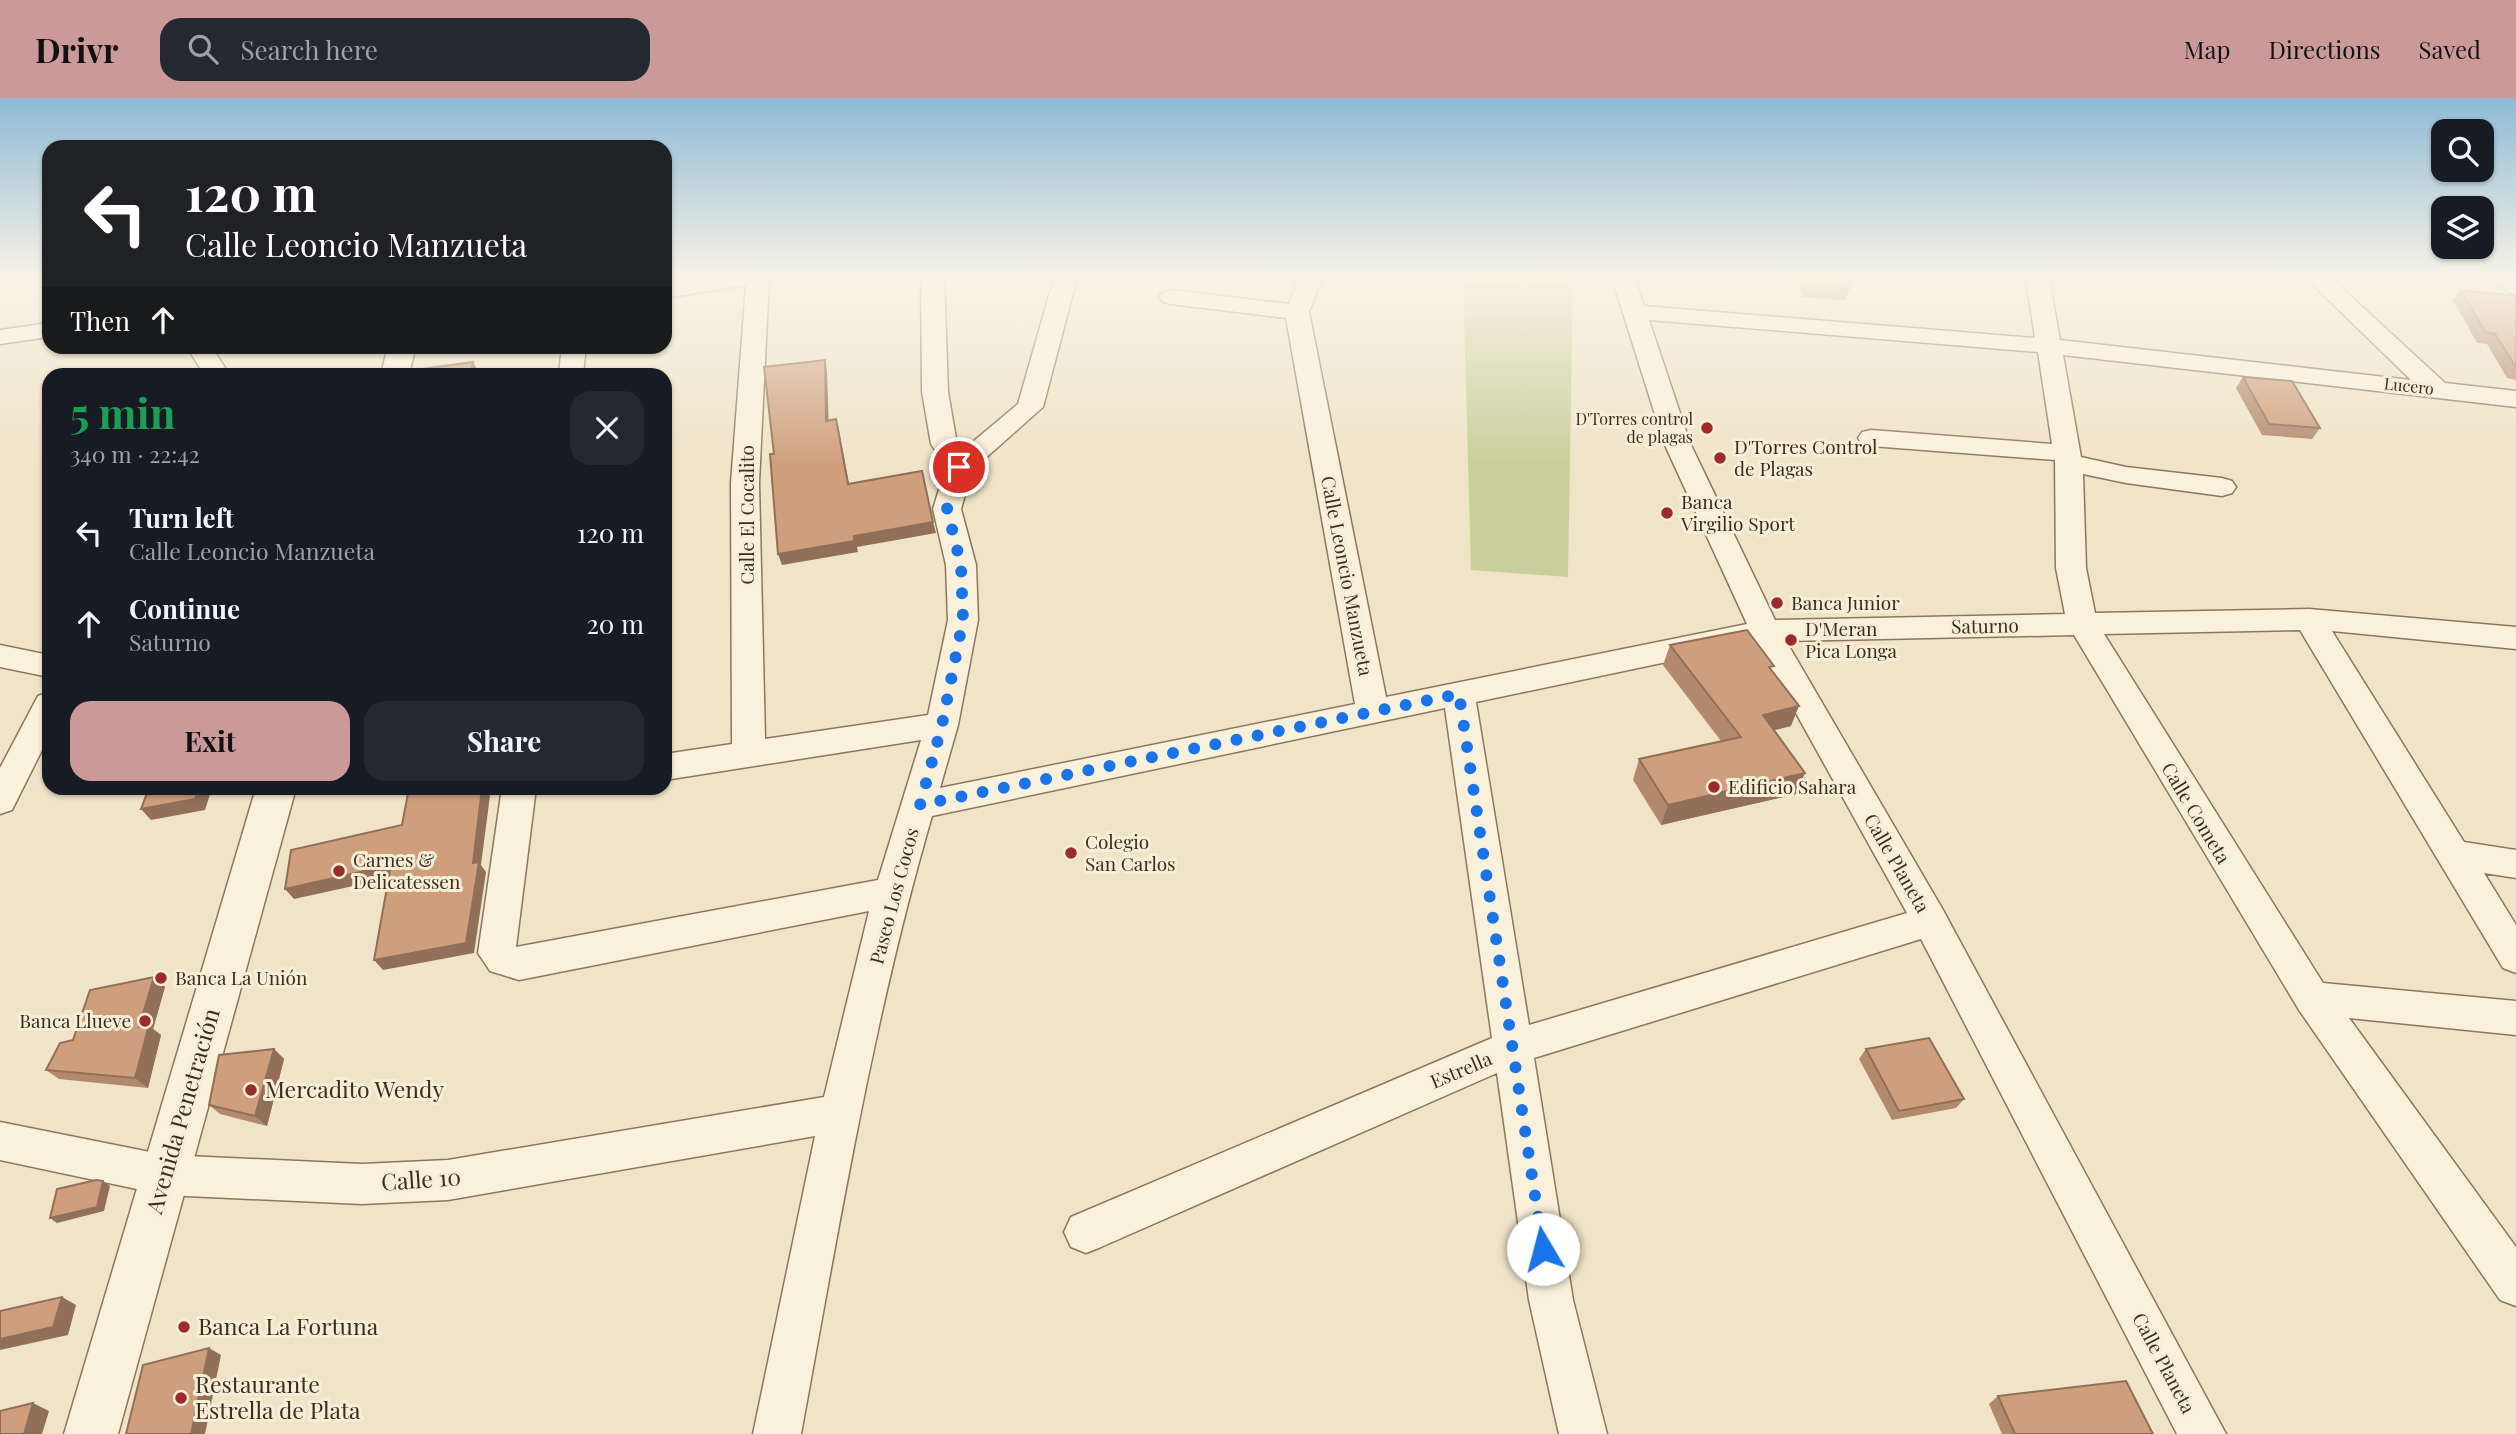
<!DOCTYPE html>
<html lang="en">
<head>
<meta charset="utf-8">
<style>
	body { margin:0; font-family:"Playfair Display",serif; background:#242831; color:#f1f3f6; height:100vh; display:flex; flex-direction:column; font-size:26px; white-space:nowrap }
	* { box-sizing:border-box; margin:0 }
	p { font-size:23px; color:#9ea1a6 }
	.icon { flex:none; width:38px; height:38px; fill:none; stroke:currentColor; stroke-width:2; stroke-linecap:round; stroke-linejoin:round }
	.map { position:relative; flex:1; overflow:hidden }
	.sheet { position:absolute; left:42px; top:270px; width:630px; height:427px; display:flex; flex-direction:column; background:#171b24; border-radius:21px; box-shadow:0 2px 5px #0004 }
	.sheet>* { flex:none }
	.hud { position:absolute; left:42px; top:42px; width:630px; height:214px; border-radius:21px; box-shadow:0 2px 5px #0004; background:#202124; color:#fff; overflow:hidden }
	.controls { position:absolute; left:2431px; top:21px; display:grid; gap:14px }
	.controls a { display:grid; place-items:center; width:63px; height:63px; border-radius:14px; background:#171b24; box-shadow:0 2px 5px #0004; font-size:35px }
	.pin { position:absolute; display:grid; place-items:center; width:60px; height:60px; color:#fff; margin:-30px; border:4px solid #fff; border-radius:50%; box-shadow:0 2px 7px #0007 }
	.me { position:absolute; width:77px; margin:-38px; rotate:352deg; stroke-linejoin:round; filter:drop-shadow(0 0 5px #0008) }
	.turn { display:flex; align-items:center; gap:24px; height:147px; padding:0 28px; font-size:32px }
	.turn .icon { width:91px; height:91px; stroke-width:2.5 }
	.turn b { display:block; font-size:49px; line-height:60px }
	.then { display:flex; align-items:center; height:66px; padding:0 28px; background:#0003; gap:14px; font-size:26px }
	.round { display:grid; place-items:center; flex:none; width:74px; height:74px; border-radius:21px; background:#242831 }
	.overview { display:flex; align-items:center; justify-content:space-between; height:119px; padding:0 28px }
	h1 { font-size:42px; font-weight:700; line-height:52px; color:#1e9e55 }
	.button { display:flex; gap:14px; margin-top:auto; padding:14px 28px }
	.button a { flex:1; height:80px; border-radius:21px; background:#cc999b; color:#111; font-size:28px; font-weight:700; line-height:80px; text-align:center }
	.button a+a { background:#242831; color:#f1f3f6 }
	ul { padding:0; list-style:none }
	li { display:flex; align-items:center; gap:21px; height:91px; padding:0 28px }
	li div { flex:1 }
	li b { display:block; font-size:26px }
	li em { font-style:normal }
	header { display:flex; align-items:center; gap:42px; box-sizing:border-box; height:98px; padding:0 35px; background:#cc999b; color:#111 }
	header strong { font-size:33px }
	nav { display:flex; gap:38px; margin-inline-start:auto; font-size:24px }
	.search { width:490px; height:63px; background:#242831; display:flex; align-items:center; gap:18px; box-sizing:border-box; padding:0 24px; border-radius:21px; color:#9ea1a6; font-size:26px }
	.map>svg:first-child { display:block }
	.green { fill:#c9cf9b }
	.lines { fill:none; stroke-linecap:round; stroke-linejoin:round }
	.minor-casing { stroke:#8d765c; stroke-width:3 }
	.tertiary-casing { stroke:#8d765c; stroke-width:3 }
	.minor { fill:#faf1dc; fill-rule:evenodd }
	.tertiary { fill:#faf1dc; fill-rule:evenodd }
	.wall { fill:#b2896c }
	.shaded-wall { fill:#916f58 }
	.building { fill:#cf9f7d; stroke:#916f58; stroke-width:2 }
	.route { stroke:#1a73e8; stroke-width:12; stroke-dasharray:0 21.6 }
	.poi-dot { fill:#9e2a2b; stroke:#f7eed8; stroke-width:2.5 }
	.labels { text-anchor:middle; stroke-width:6; stroke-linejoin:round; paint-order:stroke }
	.far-street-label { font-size:16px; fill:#3d2e20; stroke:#f7eed8 }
	.far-poi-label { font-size:16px; fill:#3d2e20; stroke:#f7eed8; text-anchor:end }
	.poi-label { font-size:19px; fill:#3d2e20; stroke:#f7eed8; text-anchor:start }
	.street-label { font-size:19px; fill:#3d2e20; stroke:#f7eed8 }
	.near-poi-label { font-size:23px; fill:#3d2e20; stroke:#f7eed8; text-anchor:start }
	.near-street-label { font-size:23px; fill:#3d2e20; stroke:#f7eed8 }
</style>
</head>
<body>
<header>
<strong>Drivr</strong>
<div class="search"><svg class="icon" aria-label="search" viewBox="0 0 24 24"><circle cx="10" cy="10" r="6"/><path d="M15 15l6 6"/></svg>Search here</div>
<nav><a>Map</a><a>Directions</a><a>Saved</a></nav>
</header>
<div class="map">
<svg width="2516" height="1336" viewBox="0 0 2516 1336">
	<rect width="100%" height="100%" fill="#f0e4c8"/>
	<polygon class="green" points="1463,180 1573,180 1568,479 1471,472"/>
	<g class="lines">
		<defs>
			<g id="minor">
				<path d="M701,180H769L759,385L765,641L928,617L948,522L946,467L933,411L946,369L931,346L922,294L921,180H944L948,294L957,346L962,353L1018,306L1054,180H1077L1043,309L972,372L961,411L976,467L978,522L958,627L940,690L1355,606L1286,220L1171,206L1163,204L1159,199L1163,194L1171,192L1289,206L1299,180H1322L1309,214L1386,599L1747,526L1664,345L1612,180H1635L1644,208L2035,240L2026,180H2049L2060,242L2411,282L2306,180H2331L2445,285L2516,293V309L2063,257L2081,359L2126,369L2222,380L2232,383L2236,389L2232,395L2222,398L2126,385L2083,376L2086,470L2095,515L2309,511L2516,529V551L2332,533L2464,744L2516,752V780L2484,775L2516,827V875L2503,870L2300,532L2104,536L2323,885L2516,903V937L2349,920L2516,1149V1208L2500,1202L2299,912L2074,537L1786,543L1943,812L2226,1336H2177L1921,841L1534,960L1573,1202L1607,1336H1559L1529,1202L1497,975L1101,1149L1086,1155L1071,1149L1064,1134L1071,1119L1492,940L1445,610L932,718C873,920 839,1129 801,1336H753L815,1038L448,1102L362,1106L165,1097L0,1062V1024L165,1057L362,1066L448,1062L824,999L869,813L519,882L490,873L478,855L502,690H536L516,849L878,782L921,642L665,682V656L732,646L731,385L746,187L665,200V186ZM1649,222L2038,254L2052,346L1871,332L1862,334L1858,340L1862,346L1871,348L2055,362L2056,470L2065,516L1775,522L1690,345ZM1757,545L1907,815L1529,927L1476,604Z"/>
				<polygon points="2494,180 2516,180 2516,196 2508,194"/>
				<polygon points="49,225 49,239 0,246 0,232"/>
				<polygon points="186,248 211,248 229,276 204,276"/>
				<polygon points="562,248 586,248 583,276 559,276"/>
				<polygon points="0,547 49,557 49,579 0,569"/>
				<polygon points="49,594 49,638 12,712 0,716 0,670 38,598"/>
			</g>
			<g id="tertiary">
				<polygon points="388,248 416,248 409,276 381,276"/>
				<polygon points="256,690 296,690 118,1336 64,1336"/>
			</g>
		</defs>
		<use href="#minor" class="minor-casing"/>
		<use href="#tertiary" class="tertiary-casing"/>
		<use href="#minor" class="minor"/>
		<use href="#tertiary" class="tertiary"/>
	</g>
	<g class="wall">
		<polygon points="1797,180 1846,180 1849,191 1845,202 1802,199"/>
		<polygon points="2461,192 2516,198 2516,282 2507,280 2487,246 2477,245 2453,202"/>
		<polygon points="2243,279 2320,330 2312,341 2262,337 2236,290"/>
		<polygon points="1670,547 1772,573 1791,628 1774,632 1796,696 1661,727 1633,682 1639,661 1721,643 1663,567"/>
		<polygon points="154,879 165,889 153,931 161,937 148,990 59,981 46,972"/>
		<polygon points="274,951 284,961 267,1028 220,1016 209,1007"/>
		<polygon points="1866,951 1964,1001 1956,1010 1892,1022 1859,961"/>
		<polygon points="1998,1298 2153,1336 2002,1336 1989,1306"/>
	</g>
	<g class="shaded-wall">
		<polygon points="825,262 827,273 829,334 826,323"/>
		<polygon points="473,264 479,275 479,276 471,276"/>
		<polygon points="836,321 839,332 851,397 848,386"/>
		<polygon points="933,424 936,435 857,449 858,454 782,467 778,456 854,438"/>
		<polygon points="1799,608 1791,628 1755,637 1763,617"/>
		<polygon points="1805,675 1796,696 1661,727 1668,707"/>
		<polygon points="199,690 212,690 205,712 151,722 141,711"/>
		<polygon points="482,690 491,690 481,767 486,774 474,855 383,872 374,862 473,765"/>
		<polygon points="391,767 399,778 294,801 285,791"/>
		<polygon points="154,879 165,889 153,931 161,937 148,990 135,980 139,929"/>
		<polygon points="274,951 284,961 267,1028 255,1018"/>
		<polygon points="103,1083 110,1088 104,1113 57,1125 50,1120"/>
		<polygon points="62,1199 76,1207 68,1237 0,1252 0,1241"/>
		<polygon points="209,1250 221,1257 205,1336 191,1336"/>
		<polygon points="33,1305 49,1313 42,1336 24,1336"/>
	</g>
	<g class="building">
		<polygon points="1803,180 1846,180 1849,191 1805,188"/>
		<polygon points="2461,192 2516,198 2516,269 2495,236 2485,234"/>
		<polygon points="825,262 826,323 836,321 848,386 922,373 933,424 854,438 854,443 778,456 770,356 774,356 764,269"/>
		<polygon points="473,264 471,276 413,276 415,272"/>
		<polygon points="2243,279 2292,283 2320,330 2269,326"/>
		<polygon points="1747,532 1774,568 1769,569 1799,608 1763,617 1805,675 1668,707 1639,661 1741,639 1670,547"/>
		<polygon points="149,690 199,690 195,701 141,711"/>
		<polygon points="409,690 482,690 473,765 479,764 466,845 374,862 391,767 285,791 291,752 402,727"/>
		<polygon points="154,879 139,929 149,927 135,980 46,972 60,945 73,942 90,892"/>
		<polygon points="1929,940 1964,1001 1899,1013 1866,951"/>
		<polygon points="274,951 255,1018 209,1007 219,957"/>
		<polygon points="96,1082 103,1083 97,1109 50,1120 57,1091"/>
		<polygon points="62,1199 53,1229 0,1241 0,1213"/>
		<polygon points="209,1250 191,1336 126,1336 143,1267"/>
		<polygon points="2126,1283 2153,1336 2015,1336 1998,1298"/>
		<polygon points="33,1305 24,1336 0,1336 0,1313"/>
	</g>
	<linearGradient id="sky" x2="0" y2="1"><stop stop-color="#8fbad6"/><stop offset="0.49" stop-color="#f8f3e6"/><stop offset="1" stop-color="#f8f3e6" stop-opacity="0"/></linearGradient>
	<rect width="2516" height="367" fill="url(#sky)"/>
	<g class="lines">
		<polyline class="route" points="959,369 947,411 961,467 963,522 942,627 920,707 1459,596 1543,1151"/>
	</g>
	<g class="poi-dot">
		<circle cx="1707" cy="330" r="7"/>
		<circle cx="1720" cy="360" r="7"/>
		<circle cx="1667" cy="415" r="7"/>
		<circle cx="1777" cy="505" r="7"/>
		<circle cx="1791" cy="542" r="7"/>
		<circle cx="1714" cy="689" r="7"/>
		<circle cx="1071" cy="755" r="7"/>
		<circle cx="339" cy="773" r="7"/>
		<circle cx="161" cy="880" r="7"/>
		<circle cx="145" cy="923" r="7"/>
		<circle cx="251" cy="992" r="7"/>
		<circle cx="184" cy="1229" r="7"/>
		<circle cx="181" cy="1300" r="7"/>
	</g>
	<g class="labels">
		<g class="far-street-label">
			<text transform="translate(2409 288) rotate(6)" y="6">Lucero</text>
		</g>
		<g class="far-poi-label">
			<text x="1693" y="327">D'Torres control<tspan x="1693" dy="18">de plagas</tspan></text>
		</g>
		<g class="poi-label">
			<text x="1734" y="356">D'Torres Control<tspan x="1734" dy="22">de Plagas</tspan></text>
			<text x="1681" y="411">Banca<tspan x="1681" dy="22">Virgilio Sport</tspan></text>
			<text x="1791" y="512">Banca Junior</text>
			<text x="1805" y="538">D'Meran<tspan x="1805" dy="22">Pica Longa</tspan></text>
			<text x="1728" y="696">Edificio Sahara</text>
			<text x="1085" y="751">Colegio<tspan x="1085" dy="22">San Carlos</tspan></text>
			<text x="353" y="769">Carnes &amp;<tspan x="353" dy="22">Delicatessen</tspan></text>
			<text x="175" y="887">Banca La Unión</text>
			<text x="131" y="930" text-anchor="end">Banca Llueve</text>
		</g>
		<g class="street-label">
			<text transform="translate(747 417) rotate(-90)" y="7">Calle El Cocalito</text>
			<text transform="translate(1347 478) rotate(79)" y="7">Calle Leoncio Manzueta</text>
			<text transform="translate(1985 528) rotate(-1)" y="7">Saturno</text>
			<text transform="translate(2196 715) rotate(59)" y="7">Calle Cometa</text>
			<text transform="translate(1897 765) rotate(60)" y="7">Calle Planeta</text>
			<text transform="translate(894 798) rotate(-75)" y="7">Paseo Los Cocos</text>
			<text transform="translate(1461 972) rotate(-23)" y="7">Estrella</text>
			<text transform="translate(2164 1265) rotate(62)" y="7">Calle Planeta</text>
		</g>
		<g class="near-poi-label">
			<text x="265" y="1000">Mercadito Wendy</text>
			<text x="198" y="1237">Banca La Fortuna</text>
			<text x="195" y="1295">Restaurante<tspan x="195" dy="26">Estrella de Plata</tspan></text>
		</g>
		<g class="near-street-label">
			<text transform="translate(183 1013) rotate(-74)" y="8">Avenida Penetración</text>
			<text transform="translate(421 1082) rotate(-4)" y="8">Calle 10</text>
		</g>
	</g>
</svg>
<div class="controls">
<a><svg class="icon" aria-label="search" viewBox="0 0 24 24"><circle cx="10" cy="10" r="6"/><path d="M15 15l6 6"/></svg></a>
<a><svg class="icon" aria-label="layers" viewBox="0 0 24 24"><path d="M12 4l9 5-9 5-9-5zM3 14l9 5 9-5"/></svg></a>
</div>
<div class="pin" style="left:959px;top:369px;background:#d93025"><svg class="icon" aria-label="arrive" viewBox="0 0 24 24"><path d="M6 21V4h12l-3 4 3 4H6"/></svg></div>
<svg class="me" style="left:1543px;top:1151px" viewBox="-20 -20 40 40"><circle r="19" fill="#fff"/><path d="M0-13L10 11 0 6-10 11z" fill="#1a73e8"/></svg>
<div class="hud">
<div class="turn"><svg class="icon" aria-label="left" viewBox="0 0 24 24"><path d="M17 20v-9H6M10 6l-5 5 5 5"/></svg><div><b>120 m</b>Calle Leoncio Manzueta</div></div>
<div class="then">Then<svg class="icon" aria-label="ahead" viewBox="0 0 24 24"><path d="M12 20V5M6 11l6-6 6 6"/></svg></div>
</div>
<section class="sheet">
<div class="overview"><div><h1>5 min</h1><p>340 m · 22:42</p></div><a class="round"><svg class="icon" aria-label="close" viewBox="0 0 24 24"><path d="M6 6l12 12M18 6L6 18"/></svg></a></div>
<ul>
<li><svg class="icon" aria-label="left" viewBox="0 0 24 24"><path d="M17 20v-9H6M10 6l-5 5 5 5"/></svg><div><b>Turn left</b><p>Calle Leoncio Manzueta</p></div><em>120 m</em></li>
<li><svg class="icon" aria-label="ahead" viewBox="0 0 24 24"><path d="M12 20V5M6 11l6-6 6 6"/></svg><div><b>Continue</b><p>Saturno</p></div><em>20 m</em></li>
</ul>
<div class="button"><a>Exit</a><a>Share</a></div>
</section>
</div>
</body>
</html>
